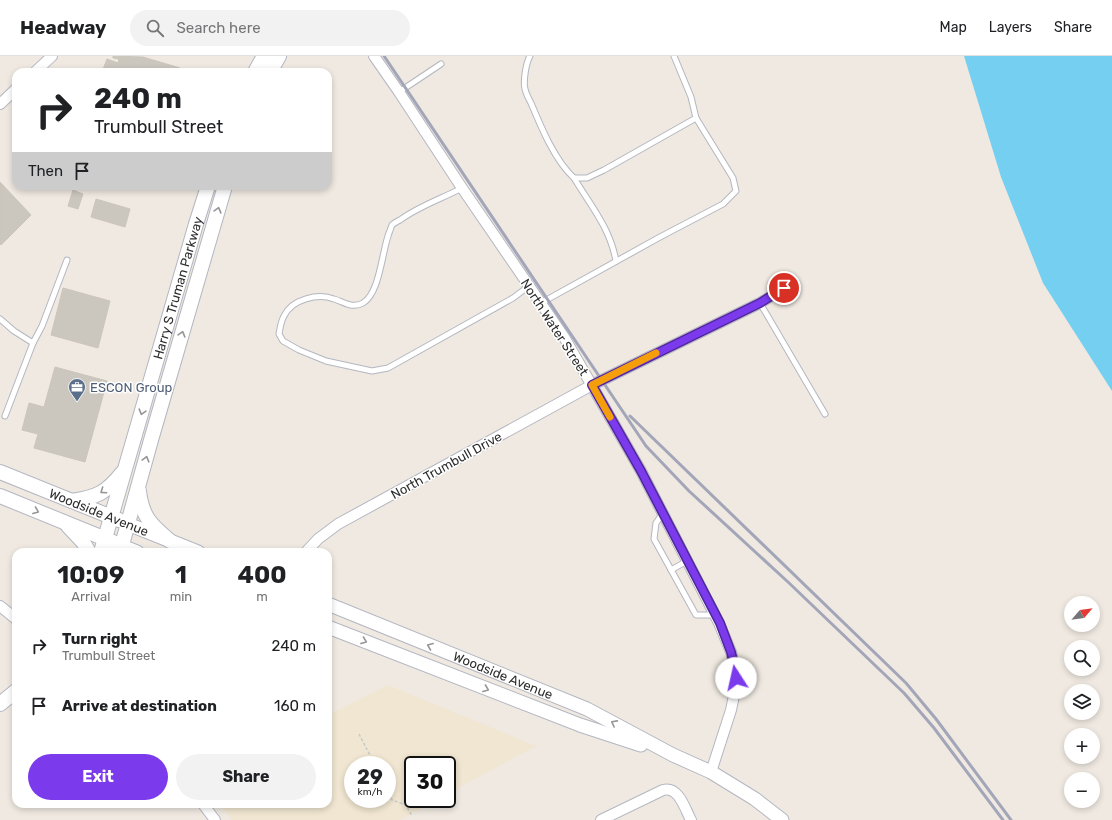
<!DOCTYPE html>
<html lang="en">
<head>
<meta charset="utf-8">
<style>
	body { margin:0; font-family:Rubik,sans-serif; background:#f2f2f2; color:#202124; height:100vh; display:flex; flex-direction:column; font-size:15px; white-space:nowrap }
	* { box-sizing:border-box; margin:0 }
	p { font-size:13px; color:#757577 }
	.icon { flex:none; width:22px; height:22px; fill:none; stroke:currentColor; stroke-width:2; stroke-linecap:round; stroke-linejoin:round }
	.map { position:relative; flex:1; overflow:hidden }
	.side { position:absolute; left:12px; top:492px; width:320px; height:260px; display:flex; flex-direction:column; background:#fff; border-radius:12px; box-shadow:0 2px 6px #0003 }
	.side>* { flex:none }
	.banner { position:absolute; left:12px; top:12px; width:320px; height:122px; border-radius:12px; box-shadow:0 2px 6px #0003; background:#fff; color:#202124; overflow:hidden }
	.needle { width:26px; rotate:62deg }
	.buttons { position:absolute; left:1064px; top:540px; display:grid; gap:8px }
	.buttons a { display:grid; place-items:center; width:36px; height:36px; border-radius:50%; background:#fff; box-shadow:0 2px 6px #0003; font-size:20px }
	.speed { position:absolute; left:344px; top:700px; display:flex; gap:8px; font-size:20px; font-weight:700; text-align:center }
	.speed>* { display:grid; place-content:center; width:52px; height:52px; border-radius:50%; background:#fff; box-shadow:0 2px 6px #0003; line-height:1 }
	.speed small { font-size:10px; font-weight:400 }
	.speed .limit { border:2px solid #111; border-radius:6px; background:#fff; color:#111 }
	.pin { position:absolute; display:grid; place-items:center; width:34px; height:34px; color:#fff; margin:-17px; border:2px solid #fff; border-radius:50%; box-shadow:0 1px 4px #0007 }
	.me { position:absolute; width:44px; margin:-22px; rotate:350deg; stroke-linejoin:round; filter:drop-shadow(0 0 3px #0008) }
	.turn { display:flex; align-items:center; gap:14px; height:84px; padding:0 16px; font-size:18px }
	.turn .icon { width:52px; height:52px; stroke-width:2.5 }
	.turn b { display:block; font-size:28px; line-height:34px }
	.then { display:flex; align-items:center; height:38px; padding:0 16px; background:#0003; gap:8px; font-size:15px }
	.eta { display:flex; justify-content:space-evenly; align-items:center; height:68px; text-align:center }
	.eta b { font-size:24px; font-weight:700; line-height:28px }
	.button { display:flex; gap:8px; margin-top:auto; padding:8px 16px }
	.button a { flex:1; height:46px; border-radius:24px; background:#7c3aed; color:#fff; font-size:16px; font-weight:700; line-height:46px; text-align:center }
	.button a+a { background:#f2f2f2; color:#202124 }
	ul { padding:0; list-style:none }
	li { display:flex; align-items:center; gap:12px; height:60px; padding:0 16px }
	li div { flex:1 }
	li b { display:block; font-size:15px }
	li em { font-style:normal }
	header { display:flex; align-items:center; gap:24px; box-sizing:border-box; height:56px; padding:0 20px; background:#fff; border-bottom:1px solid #e0e0e0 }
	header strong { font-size:19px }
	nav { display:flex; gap:22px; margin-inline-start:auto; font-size:14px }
	.search { width:280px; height:36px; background:#f2f2f2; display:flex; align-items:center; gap:10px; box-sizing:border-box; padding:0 14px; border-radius:22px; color:#757577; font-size:15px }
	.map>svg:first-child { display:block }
	.education { fill:#f0e6d1; fill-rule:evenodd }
	.water { fill:#75cff0 }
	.building { fill:#cbc7bf; stroke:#cbc5ba }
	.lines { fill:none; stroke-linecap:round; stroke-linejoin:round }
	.service-casing { stroke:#b4b7c1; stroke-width:7 }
	.minor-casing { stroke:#b4b7c1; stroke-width:12 }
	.tertiary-casing { stroke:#b4b7c1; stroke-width:15 }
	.secondary-casing { stroke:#b4b7c1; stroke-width:16 }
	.path { stroke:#c9c9c9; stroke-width:1.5; stroke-dasharray:3 2; stroke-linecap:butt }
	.service { stroke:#fff; stroke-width:5 }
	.minor { stroke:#fff; stroke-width:10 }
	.tertiary { stroke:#fff; stroke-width:13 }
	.secondary { stroke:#fff; stroke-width:14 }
	.rail { stroke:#a3a6b8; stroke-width:3 }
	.oneway { stroke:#969696 }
	.route-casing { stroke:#51269a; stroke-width:10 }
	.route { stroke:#7c3aed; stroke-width:7 }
	.slow { stroke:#f59e0b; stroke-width:7 }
	.labels { text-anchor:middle; stroke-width:3; stroke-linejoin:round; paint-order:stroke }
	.street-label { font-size:13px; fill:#2e2e2e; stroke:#fff }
	.service-label { font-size:13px; fill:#4e5e75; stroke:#fff; text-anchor:start }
</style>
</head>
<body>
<header>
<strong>Headway</strong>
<div class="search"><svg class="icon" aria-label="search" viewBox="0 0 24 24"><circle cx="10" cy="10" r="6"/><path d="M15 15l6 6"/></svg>Search here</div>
<nav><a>Map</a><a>Layers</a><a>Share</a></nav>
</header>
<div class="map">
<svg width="1112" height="764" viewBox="0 0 1112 764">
	<rect width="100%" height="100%" fill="#efe9e1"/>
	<path class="education" d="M388,629L536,690L447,738V709H413V743H439L400,764H232L220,748H328V659ZM353,709H387V743H353Z"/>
	<polygon class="water" points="964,0 1112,0 1112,335 1043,227 1001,121"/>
	<g class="building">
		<polygon points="113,0 143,1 180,12 179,16 102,16 107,3 118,7 119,3 113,2"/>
		<polygon points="0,126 31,159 1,189 0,188"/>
		<polygon points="73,134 83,138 78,153 68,150"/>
		<polygon points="96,143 130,153 125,171 91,161"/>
		<polygon points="63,232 110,245 98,292 51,279"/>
		<polygon points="55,311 107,325 85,406 34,392 38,378 22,374 29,347 44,351"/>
	</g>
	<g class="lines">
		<defs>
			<g id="service">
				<path d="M530,0C526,7 523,25 525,33C526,38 529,43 531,47C541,71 555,105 574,122H587L604,114L696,62"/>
				<polyline points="399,36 441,8"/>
				<path d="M574,122C591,150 610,172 616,205"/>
				<path d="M462,132C441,143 419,150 400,164C398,165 394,167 392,169C391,171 390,175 389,177C382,195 380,237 363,247C352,253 344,246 334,243C318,237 292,243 284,260C281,265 280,272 279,278L283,285L299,294L326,305L372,315L388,312L513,242L529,230"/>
				<polyline points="541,247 660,181 723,148 736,135 733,122 696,62 691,41 674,0"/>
				<polyline points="760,247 825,358"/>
				<polyline points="0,263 14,275 33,287 5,360"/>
				<polyline points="33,287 42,270 67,204"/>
				<polyline points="663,457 656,467 654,483 696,559 715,559"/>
				<polyline points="671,514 687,505"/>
			</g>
			<g id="minor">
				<polyline points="374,0 399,36 462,132 564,281 641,415 719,567 731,596 735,613 736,630 731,654 711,716"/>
				<polyline points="35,16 52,0"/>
				<polyline points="0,48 16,33"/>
				<polyline points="306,496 318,483 338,468 592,329 760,247 784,232"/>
				<polyline points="0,550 16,563"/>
				<polyline points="203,748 215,764"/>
				<path d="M601,764L663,734C679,730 685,753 691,764"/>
			</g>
			<g id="tertiary">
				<polyline points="128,468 198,496"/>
				<polyline points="122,490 137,496"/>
				<path id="s1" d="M328,548L587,653L673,699L711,716L755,743L782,764"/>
				<polyline points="328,571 580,669 641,689"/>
			</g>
			<g id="secondary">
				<polyline points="255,16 264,0"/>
				<polyline points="270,16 279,0"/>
				<polyline points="0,416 119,464"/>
				<path d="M139,435C142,461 151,469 170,485"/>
				<polyline points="0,440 113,486"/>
				<path d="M72,445C97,441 106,437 122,417"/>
				<polyline points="68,470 83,486 89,496"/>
				<path id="s2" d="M101,496L196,168L208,130"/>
				<polyline points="120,496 151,384 225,130"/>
				<polyline points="0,648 16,635"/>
			</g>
		</defs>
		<use href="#service" class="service-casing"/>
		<use href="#minor" class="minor-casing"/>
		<use href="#tertiary" class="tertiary-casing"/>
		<use href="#secondary" class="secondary-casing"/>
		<g class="path">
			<polyline points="359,678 375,709"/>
			<polyline points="387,733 392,744 406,749 412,760"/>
		</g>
		<use href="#service" class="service"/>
		<use href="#minor" class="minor"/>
		<use href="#tertiary" class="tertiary"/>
		<use href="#secondary" class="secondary"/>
		<g class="rail">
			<polyline points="384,0 646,390 689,435 788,526 904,637 934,672 1003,764"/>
			<polyline points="630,360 906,627 936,663 1011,764"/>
		</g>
	</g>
	<defs><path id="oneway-chevron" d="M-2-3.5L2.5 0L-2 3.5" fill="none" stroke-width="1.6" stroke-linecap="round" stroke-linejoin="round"/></defs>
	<g class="oneway">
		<use href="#oneway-chevron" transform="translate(218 154) rotate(-74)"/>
		<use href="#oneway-chevron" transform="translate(182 278) rotate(-74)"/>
		<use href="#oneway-chevron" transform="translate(142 356) rotate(106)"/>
		<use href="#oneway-chevron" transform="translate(146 403) rotate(-75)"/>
		<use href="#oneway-chevron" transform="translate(103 435) rotate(146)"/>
		<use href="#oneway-chevron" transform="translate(36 455) rotate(22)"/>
		<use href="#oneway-chevron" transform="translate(364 585) rotate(21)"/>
		<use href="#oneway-chevron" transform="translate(430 590) rotate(-158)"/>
		<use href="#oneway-chevron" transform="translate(486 633) rotate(21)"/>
		<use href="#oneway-chevron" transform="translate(614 667) rotate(-152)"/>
	</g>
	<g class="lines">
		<defs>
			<polyline id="route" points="736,622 735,613 731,596 720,567 641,415 592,329 760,247 784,232"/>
		</defs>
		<use href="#route" class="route-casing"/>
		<use href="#route" class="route"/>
		<polyline class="slow" points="610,361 592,329 656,297"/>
	</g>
	<defs>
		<symbol id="office-pin" viewBox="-11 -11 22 30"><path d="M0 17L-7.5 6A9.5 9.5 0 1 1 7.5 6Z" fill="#5c6f8a" stroke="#fff"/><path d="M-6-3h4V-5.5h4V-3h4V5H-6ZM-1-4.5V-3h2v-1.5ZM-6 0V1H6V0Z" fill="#fff"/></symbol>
	</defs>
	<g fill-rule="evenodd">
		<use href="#office-pin" x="67" y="321" width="20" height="27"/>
	</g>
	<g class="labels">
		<g class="street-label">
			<text dy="5" stroke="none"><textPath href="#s2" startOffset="275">Harry S Truman Parkway</textPath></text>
			<text transform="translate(555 271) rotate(57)" y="5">North Water Street</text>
			<text transform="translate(446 409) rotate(-29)" y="5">North Trumbull Drive</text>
			<text transform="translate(99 456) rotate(22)" y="5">Woodside Avenue</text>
			<text dy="5" stroke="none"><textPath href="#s1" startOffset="189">Woodside Avenue</textPath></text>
		</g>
		<g class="service-label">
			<text x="90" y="336">ESCON Group</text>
		</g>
	</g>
</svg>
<div class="buttons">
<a><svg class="needle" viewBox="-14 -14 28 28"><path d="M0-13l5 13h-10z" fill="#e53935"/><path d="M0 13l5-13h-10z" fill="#757577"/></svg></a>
<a><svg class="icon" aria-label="search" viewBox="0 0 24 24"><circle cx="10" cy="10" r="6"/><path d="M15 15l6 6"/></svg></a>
<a><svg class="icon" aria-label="layers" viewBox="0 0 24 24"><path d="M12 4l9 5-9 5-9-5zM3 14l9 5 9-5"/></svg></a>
<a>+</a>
<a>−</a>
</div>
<div class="speed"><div>29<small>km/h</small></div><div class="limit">30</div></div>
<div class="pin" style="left:784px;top:232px;background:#d93025"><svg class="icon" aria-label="arrive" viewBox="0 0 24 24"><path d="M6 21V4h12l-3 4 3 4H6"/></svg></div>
<svg class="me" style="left:736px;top:622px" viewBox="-20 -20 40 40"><circle r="19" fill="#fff"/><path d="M0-13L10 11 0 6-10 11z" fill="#7c3aed"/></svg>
<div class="banner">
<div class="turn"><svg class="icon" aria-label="right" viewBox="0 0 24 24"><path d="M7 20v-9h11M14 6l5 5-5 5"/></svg><div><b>240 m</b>Trumbull Street</div></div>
<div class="then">Then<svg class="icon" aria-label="arrive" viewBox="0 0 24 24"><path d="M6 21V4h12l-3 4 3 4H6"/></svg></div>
</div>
<section class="side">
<div class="eta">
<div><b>10:09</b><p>Arrival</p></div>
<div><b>1</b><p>min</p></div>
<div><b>400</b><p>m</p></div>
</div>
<ul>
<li><svg class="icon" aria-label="right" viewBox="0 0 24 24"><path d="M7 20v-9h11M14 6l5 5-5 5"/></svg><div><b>Turn right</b><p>Trumbull Street</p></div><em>240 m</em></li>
<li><svg class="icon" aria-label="arrive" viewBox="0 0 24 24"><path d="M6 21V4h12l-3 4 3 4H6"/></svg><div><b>Arrive at destination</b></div><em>160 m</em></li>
</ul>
<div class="button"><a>Exit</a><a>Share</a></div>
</section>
</div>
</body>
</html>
